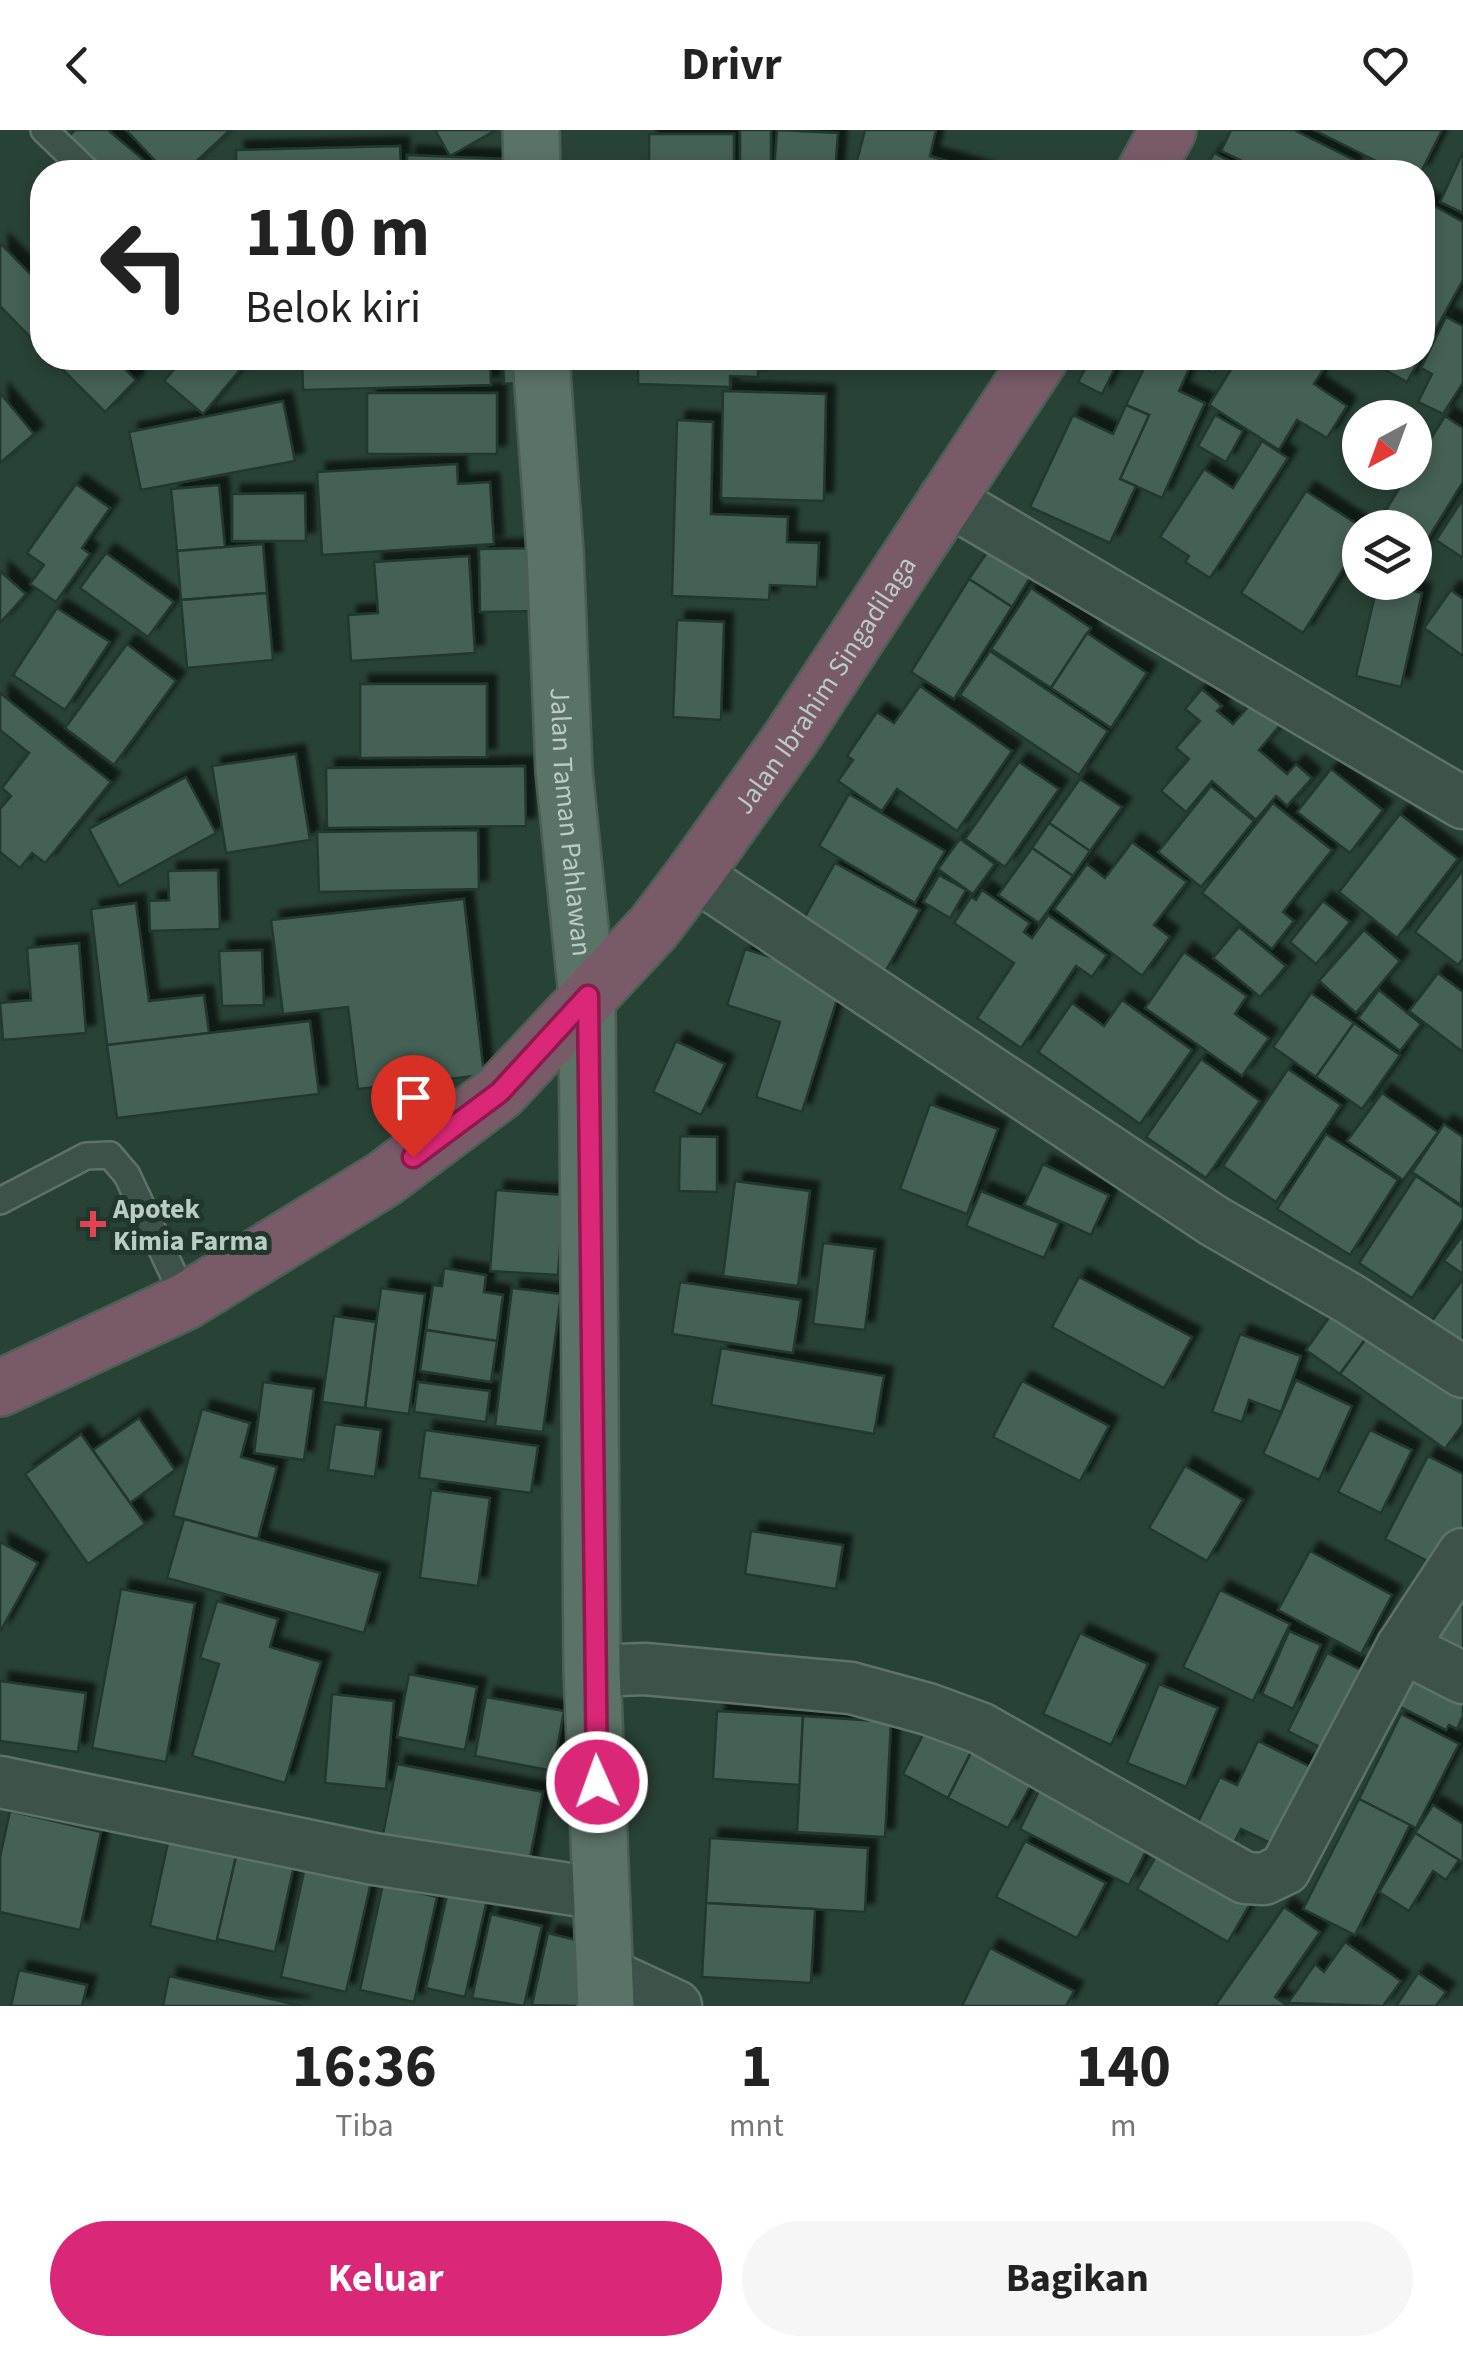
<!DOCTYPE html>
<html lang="id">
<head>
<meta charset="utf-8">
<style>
	body { margin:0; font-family:"Source Sans 3",sans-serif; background:#f6f6f6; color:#222; height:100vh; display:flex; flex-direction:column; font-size:38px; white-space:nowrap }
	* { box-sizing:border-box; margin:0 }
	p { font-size:32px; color:#767676 }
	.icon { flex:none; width:55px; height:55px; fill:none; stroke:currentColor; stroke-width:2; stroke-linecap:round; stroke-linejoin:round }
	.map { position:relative; height:1876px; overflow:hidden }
	.side { display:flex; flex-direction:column; background:#fff; flex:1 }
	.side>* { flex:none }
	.top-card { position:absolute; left:30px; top:30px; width:1405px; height:210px; border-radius:40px; box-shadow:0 5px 15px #0003; background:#fff; color:#222; overflow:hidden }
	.needle { width:65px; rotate:221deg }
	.controls { position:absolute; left:1342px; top:270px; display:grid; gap:20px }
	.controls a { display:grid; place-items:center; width:90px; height:90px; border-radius:50%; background:#fff; box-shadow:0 5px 15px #0003; font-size:50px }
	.pin { position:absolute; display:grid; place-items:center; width:85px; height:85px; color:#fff; margin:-102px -42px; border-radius:50% 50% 50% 0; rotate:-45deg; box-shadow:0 0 10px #0007 }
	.pin .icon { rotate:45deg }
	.me { position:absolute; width:110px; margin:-55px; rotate:358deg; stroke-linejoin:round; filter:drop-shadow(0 0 8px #0008) }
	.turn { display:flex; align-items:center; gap:35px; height:210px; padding:0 50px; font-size:45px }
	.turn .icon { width:130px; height:130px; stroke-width:2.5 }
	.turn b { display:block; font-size:70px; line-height:85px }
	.eta { display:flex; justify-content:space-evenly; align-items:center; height:170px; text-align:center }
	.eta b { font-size:60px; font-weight:700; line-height:70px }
	.cta { display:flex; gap:20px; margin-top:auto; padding:20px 50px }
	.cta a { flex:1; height:115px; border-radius:60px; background:#db2777; color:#fff; font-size:40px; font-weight:700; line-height:115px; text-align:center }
	.cta a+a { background:#f6f6f6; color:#222 }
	header { display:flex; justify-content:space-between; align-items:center; height:130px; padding:0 50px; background:#fff; font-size:45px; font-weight:700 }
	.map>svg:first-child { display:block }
	.building { fill:#456154; stroke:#23392f; stroke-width:2.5; filter:url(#shadow) }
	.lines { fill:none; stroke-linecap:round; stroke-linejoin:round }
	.lane-casing { stroke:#5e7269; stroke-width:30 }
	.street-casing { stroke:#5e7269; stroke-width:55 }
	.primary-casing { stroke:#4a5e54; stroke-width:60 }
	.highway-casing { stroke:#4a5f56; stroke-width:60 }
	.lane { stroke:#3d5248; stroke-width:25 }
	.street { stroke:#3d5248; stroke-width:50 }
	.primary { stroke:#5b7267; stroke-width:55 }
	.highway { stroke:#785a68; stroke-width:55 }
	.route-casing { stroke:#8e194d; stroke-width:25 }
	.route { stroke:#db2777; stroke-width:18 }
	.health-dot { fill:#e0444e; stroke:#21372d; stroke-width:4 }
	.labels { text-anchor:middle; stroke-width:10; stroke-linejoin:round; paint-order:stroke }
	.street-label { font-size:28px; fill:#baccc4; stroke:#21372d }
	.poi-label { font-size:28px; font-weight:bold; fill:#baccc4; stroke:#21372d; text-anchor:start }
</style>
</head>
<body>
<header><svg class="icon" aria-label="back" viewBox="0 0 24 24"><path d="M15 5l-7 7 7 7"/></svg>Drivr<svg class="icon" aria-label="heart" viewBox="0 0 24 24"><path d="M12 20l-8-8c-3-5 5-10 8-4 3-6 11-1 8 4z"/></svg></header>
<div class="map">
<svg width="1463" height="1876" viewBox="0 0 1463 1876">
	<defs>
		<filter id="shadow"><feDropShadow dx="9" dy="-9" stdDeviation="2.5" flood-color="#0009"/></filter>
	</defs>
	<rect width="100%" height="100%" fill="#294236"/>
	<g class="building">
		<polygon points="75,0 108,0 158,42 101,42 64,12"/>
		<polygon points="126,0 230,0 185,42 170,36 165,41"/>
		<polygon points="435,0 496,0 450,26"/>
		<rect x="740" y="0" width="31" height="42"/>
		<polygon points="777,0 838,3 835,42 774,42"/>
		<polygon points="865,0 936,0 930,26 986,42 854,42"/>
		<polygon points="1231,0 1294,0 1356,31 1350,42 1265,42 1221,21"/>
		<polygon points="1314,0 1442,0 1421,42 1398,42"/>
		<rect x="649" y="4" width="85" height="38"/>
		<polygon points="400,16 401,42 236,42 236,20"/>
		<polygon points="1463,22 1463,83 1440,72"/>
		<polygon points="1214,23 1251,42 1204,42"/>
		<polygon points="407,25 504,29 503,42 407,42"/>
		<polygon points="1422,69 1463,92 1463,150 1422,224 1422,139 1430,126 1422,121"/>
		<polygon points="0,113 42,156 42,219 0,176"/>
		<polygon points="1446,187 1463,196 1463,253 1443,284 1418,272 1432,244 1421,238"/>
		<polygon points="51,228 114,228 136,250 105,282"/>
		<polygon points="184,228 250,228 203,284 164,251"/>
		<polygon points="302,228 490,228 491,255 303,260"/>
		<polygon points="503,228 530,228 532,252 504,254"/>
		<polygon points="638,228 758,228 758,247 730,246 730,257 638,254"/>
		<polygon points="1091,228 1120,228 1102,264 1078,252"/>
		<polygon points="1149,228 1164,228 1189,239 1179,261 1205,273 1162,368 1120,349 1149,285 1126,275"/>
		<polygon points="1184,228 1222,228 1214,243"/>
		<polygon points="1238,228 1303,228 1323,240 1314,254 1347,276 1327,308 1297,290 1279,320 1209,275"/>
		<polygon points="1374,228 1421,228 1407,252 1371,232"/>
		<polygon points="723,261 826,264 824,371 721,368"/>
		<polygon points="0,263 34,304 0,333"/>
		<rect x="367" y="263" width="130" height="61"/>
		<polygon points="283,271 295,331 141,360 129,302"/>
		<polygon points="1126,275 1149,285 1120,349 1136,356 1110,413 1030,377 1073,285 1113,304"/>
		<polygon points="1215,285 1243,301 1226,332 1198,316"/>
		<polygon points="1445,286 1463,298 1463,352 1416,428 1415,398 1375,398 1409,342 1415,342 1415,334"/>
		<polygon points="677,290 713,292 711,384 788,387 787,412 819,413 817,457 770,455 769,470 672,466"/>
		<polygon points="1262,311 1288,328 1210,448 1185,432 1189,426 1160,407 1204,339 1233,358"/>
		<polygon points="457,334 458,354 490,352 494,414 322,425 317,342"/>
		<polygon points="76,354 110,378 82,418 90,424 56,472 30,454 44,435 27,423"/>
		<polygon points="219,355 225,417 177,421 171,359"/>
		<polygon points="1306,361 1363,398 1360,412 1303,503 1241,463"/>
		<polygon points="305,363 306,411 232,411 232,364"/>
		<polygon points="1463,369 1463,428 1436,410"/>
		<polygon points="263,414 267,463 181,470 177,421"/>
		<polygon points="539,418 540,481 480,482 479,419"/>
		<polygon points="988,421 1030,448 1012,477 969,449"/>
		<polygon points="106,423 174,472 148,507 80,458"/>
		<polygon points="469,426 475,523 351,531 348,485 378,483 374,432"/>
		<polygon points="0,441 26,464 0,493"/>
		<polygon points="969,449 1012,477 954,569 911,542"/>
		<polygon points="1378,452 1422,463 1401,557 1356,546"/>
		<polygon points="1031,458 1091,498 1051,558 991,519"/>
		<polygon points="1451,460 1463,469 1463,526 1424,498"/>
		<polygon points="267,463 273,530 187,538 181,470"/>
		<polygon points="57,478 110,512 65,580 13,545"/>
		<polygon points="677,490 724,492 721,590 673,587"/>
		<polygon points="1087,503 1147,543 1111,598 1051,558"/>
		<polygon points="127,514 176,551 114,635 65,598"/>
		<polygon points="990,521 1108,601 1079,645 960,565"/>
		<polygon points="360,554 487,554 487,627 360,628"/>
		<polygon points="920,556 1012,621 957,701 897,659 882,681 838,651 853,630 847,626 877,582 894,593"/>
		<polygon points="1202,559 1222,576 1217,581 1233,594 1254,570 1281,594 1259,620 1287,644 1296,634 1312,648 1287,676 1276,666 1256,690 1212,651 1186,682 1161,661 1189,629 1176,618 1200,591 1185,579"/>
		<polygon points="0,563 111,652 45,733 32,723 20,738 0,722 0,679 11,666 2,658 29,623 0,600"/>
		<polygon points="296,624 310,710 226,723 212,636"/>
		<polygon points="1019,632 1059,659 1005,737 965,709"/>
		<polygon points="525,636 526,696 327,698 326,638"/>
		<polygon points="1331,639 1383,680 1350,723 1297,682"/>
		<polygon points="186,647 216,703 119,756 89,699"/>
		<polygon points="1080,649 1122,677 1090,721 1049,693"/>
		<polygon points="1211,656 1254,691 1201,757 1158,722"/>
		<polygon points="849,664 945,721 915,773 819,716"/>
		<polygon points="1273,673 1332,720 1283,782 1294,791 1272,819 1202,763"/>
		<polygon points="1400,684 1458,729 1397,808 1339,762"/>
		<polygon points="1049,693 1090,721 1073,746 1032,718"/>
		<polygon points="478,700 479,759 319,762 317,702"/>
		<polygon points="960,709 995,734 973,764 938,739"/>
		<polygon points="1132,712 1187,752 1154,795 1170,807 1142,846 1054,779 1087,734 1105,748"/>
		<polygon points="1032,718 1073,746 1039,793 998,765"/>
		<polygon points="835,733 920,780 885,842 801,794"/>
		<polygon points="218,740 220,799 150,801 149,771 169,770 168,741"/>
		<polygon points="1463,740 1463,829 1458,835 1415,802"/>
		<polygon points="939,745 966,760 950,788 923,772"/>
		<polygon points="982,760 1030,793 1024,802 1032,808 1048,785 1107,825 1092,847 1076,836 1021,918 977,888 1014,833 954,793 971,767 976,770"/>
		<polygon points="464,769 484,945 358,959 348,877 283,884 271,790"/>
		<polygon points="1323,771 1350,792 1316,834 1290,812"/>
		<polygon points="136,773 149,871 204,865 209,903 107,915 91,779"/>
		<polygon points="1239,797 1286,836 1260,867 1213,828"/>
		<polygon points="1364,800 1400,831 1356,883 1319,851"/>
		<polygon points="79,813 86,903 3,910 0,873 31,870 27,818"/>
		<polygon points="745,819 843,850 802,982 756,967 780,892 727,875"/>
		<polygon points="262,820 264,875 222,876 219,821"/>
		<polygon points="1184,822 1247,866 1235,884 1269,908 1242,946 1145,878"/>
		<polygon points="1438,843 1463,862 1463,922 1409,881"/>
		<polygon points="1379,860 1421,894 1400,921 1358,888"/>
		<polygon points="1311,863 1354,893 1316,947 1273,917"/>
		<polygon points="1122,870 1192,920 1140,994 1038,922 1072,873 1104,896"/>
		<polygon points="310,891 319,964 117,988 107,915"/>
		<polygon points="1354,893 1400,925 1362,979 1316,947"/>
		<polygon points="676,911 725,934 701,985 653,962"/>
		<polygon points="1201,929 1260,971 1206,1048 1146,1007"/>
		<polygon points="1288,939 1341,975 1276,1072 1223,1036"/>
		<polygon points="1382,963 1438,1002 1403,1050 1347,1011"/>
		<polygon points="930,974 998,999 967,1084 900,1059"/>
		<polygon points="1444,994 1463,1007 1461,1075 1412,1042"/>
		<polygon points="1326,1004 1398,1050 1350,1125 1277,1079"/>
		<polygon points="680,1006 717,1007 717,1062 679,1061"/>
		<polygon points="1043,1034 1109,1065 1091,1105 1024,1075"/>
		<polygon points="1416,1046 1463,1078 1463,1089 1412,1168 1359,1133"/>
		<polygon points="735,1051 810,1061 798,1156 723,1146"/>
		<polygon points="496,1060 564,1065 558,1145 490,1141"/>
		<polygon points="981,1061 1059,1093 1044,1128 966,1096"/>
		<polygon points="1463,1105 1463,1144 1444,1131"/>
		<polygon points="823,1113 875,1119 865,1200 813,1194"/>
		<polygon points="444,1138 486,1145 484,1162 503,1165 497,1211 426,1200 433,1155 442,1156"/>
		<polygon points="1079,1147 1192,1207 1164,1258 1052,1197"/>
		<polygon points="1463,1149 1463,1222 1428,1196"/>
		<polygon points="680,1152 801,1170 793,1223 672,1204"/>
		<polygon points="381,1158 425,1164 409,1284 365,1278"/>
		<polygon points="512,1158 561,1164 543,1302 495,1296"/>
		<polygon points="1335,1179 1370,1203 1340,1244 1306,1220"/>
		<polygon points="334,1186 376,1192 365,1278 322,1272"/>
		<polygon points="426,1200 497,1211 491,1252 420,1241"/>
		<polygon points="1370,1203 1463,1269 1463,1294 1445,1319 1340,1244"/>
		<polygon points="1240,1204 1301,1226 1281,1282 1249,1270 1242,1292 1212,1282"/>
		<polygon points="721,1218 884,1246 874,1304 711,1275"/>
		<polygon points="1296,1250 1352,1276 1319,1350 1263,1324"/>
		<polygon points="1022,1251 1109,1296 1080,1351 993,1307"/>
		<polygon points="263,1252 314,1259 304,1330 254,1323"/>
		<polygon points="418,1252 490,1261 486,1292 414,1282"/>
		<polygon points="202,1279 250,1293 241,1327 277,1337 258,1409 173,1386"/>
		<polygon points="139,1288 175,1340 130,1373 93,1320"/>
		<polygon points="335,1294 381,1300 375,1347 328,1340"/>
		<polygon points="425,1300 538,1316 531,1363 419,1348"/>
		<polygon points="1370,1300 1412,1320 1381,1383 1338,1362"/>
		<polygon points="81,1304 145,1394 88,1434 25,1344"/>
		<polygon points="1428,1326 1463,1344 1463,1404 1445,1440 1385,1409"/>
		<polygon points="1185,1336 1243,1370 1207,1431 1149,1398"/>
		<polygon points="431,1360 490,1368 478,1456 420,1448"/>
		<polygon points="184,1389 380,1443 364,1503 167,1448"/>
		<polygon points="751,1401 843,1415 836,1459 745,1444"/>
		<polygon points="0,1412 38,1433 0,1502"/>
		<polygon points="1310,1421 1392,1465 1361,1524 1278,1480"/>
		<polygon points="121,1459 195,1473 166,1632 92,1618"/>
		<polygon points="1220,1460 1290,1494 1253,1571 1183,1537"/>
		<polygon points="1463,1468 1463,1534 1431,1517"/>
		<polygon points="217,1471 278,1489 270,1517 321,1532 285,1653 192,1626 219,1534 200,1528"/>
		<polygon points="1289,1501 1321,1515 1293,1579 1262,1564"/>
		<polygon points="1080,1503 1148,1534 1111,1615 1043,1584"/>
		<polygon points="1327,1523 1381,1550 1342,1628 1288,1601"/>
		<polygon points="1400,1537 1463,1555 1463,1586 1457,1599 1449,1595 1446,1600 1385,1569"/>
		<polygon points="409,1544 477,1557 465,1620 397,1607"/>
		<polygon points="0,1551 86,1563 78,1622 0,1611"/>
		<polygon points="1159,1554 1218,1578 1186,1657 1127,1633"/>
		<polygon points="332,1564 394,1571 386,1659 325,1653"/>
		<polygon points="486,1567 564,1581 553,1641 475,1626"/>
		<polygon points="717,1581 803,1586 800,1655 713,1649"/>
		<polygon points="1401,1584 1459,1614 1416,1698 1359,1669"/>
		<polygon points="803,1586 891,1592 885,1707 797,1702"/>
		<polygon points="928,1595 973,1618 948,1668 903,1644"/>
		<polygon points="979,1607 1040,1638 1008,1698 948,1668"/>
		<polygon points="1258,1611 1317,1640 1279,1717 1241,1699 1234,1713 1197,1694 1220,1647 1237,1655"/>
		<polygon points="397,1634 543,1662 528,1738 382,1709"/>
		<polygon points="1042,1655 1151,1711 1129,1755 1020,1699"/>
		<polygon points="1359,1669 1410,1695 1355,1805 1303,1779"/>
		<polygon points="1433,1675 1463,1694 1463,1733 1415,1703"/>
		<polygon points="10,1681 101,1702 80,1800 0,1782 0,1727"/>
		<polygon points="170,1703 238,1718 217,1812 150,1796"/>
		<polygon points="1415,1703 1459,1730 1446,1750 1433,1741 1409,1781 1379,1762"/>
		<polygon points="710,1708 868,1718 865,1782 706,1773"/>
		<polygon points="1025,1711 1106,1753 1077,1808 996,1767"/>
		<polygon points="1163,1714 1254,1767 1228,1812 1137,1759"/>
		<polygon points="238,1718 295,1731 275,1822 217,1809"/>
		<polygon points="305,1737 371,1752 346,1862 281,1847"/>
		<polygon points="383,1754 437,1767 414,1872 360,1860"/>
		<polygon points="448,1761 487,1770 465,1867 426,1858"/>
		<polygon points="706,1773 815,1779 811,1853 702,1847"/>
		<polygon points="1284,1777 1320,1802 1275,1867 1288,1876 1215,1876"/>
		<polygon points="491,1784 542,1796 524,1876 472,1868"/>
		<polygon points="548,1803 592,1814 578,1876 532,1875"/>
		<polygon points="1345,1812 1401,1851 1383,1876 1288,1873 1315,1834 1324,1842"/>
		<polygon points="990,1818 1074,1861 1066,1876 962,1876"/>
		<polygon points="19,1840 87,1855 82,1876 11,1876"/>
		<polygon points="1418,1843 1446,1862 1436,1876 1396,1876"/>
		<polygon points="169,1846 302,1876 163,1876"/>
	</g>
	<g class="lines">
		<defs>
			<g id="lane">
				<polyline points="44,0 88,42"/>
				<polyline points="0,1071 86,1026 110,1025 127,1045 186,1171"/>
			</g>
			<g id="street">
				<polyline points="945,368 1463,673"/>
				<polyline points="694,744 1214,1091 1350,1169 1463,1242"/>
				<polyline points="1402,1517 1463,1548"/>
				<polyline points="592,1541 645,1539 851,1558 928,1579 980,1598 1245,1748 1264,1749 1285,1739 1402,1517 1463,1424"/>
				<polyline points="0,1652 374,1729 601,1764"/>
				<polyline points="605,1843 676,1876"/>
			</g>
			<g id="primary">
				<polyline points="531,0 532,42"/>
				<path id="s1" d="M541,228L555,421L564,641L587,866L592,1541L606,1876"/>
			</g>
			<g id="highway">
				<polyline points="1145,42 1168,0"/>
				<path id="s2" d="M0,1258L186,1171L384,1049L500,962L654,797L694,744L791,608L1040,228"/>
			</g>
		</defs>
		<use href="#lane" class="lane-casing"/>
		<use href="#street" class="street-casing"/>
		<use href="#primary" class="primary-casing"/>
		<use href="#highway" class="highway-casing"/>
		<use href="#lane" class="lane"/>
		<use href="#street" class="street"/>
		<use href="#primary" class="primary"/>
		<use href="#highway" class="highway"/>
	</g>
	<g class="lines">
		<defs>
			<polyline id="route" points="413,1027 500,962 588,866 597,1652"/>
		</defs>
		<use href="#route" class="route-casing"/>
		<use href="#route" class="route"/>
	</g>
	<path class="health-dot" d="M88 1079h10v10h10v10h-10v10h-10v-10h-10v-10h10z"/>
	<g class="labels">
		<g class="street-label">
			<text dy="10" stroke="none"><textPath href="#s2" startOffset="1105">Jalan Ibrahim Singadilaga</textPath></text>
			<text dy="10" stroke="none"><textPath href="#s1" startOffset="465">Jalan Taman Pahlawan</textPath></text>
		</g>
		<g class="poi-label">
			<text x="113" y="1088">Apotek<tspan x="113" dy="32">Kimia Farma</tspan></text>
		</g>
	</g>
</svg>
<div class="controls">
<a><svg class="needle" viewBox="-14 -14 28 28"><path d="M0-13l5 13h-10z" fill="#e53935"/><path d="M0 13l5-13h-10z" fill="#767676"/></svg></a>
<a><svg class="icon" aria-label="layers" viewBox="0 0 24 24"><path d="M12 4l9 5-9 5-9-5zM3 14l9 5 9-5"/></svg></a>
</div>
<div class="pin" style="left:413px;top:1027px;background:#d93025"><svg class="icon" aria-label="arrive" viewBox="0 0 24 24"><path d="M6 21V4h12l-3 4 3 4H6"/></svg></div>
<svg class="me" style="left:597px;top:1652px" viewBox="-20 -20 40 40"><circle r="17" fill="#db2777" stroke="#fff" stroke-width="3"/><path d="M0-11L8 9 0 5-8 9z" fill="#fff"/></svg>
<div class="top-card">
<div class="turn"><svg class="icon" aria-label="left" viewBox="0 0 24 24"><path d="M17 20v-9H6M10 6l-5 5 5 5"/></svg><div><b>110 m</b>Belok kiri</div></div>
</div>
</div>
<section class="side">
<div class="eta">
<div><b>16:36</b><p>Tiba</p></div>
<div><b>1</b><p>mnt</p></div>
<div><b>140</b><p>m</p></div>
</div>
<div class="cta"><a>Keluar</a><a>Bagikan</a></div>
</section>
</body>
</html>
